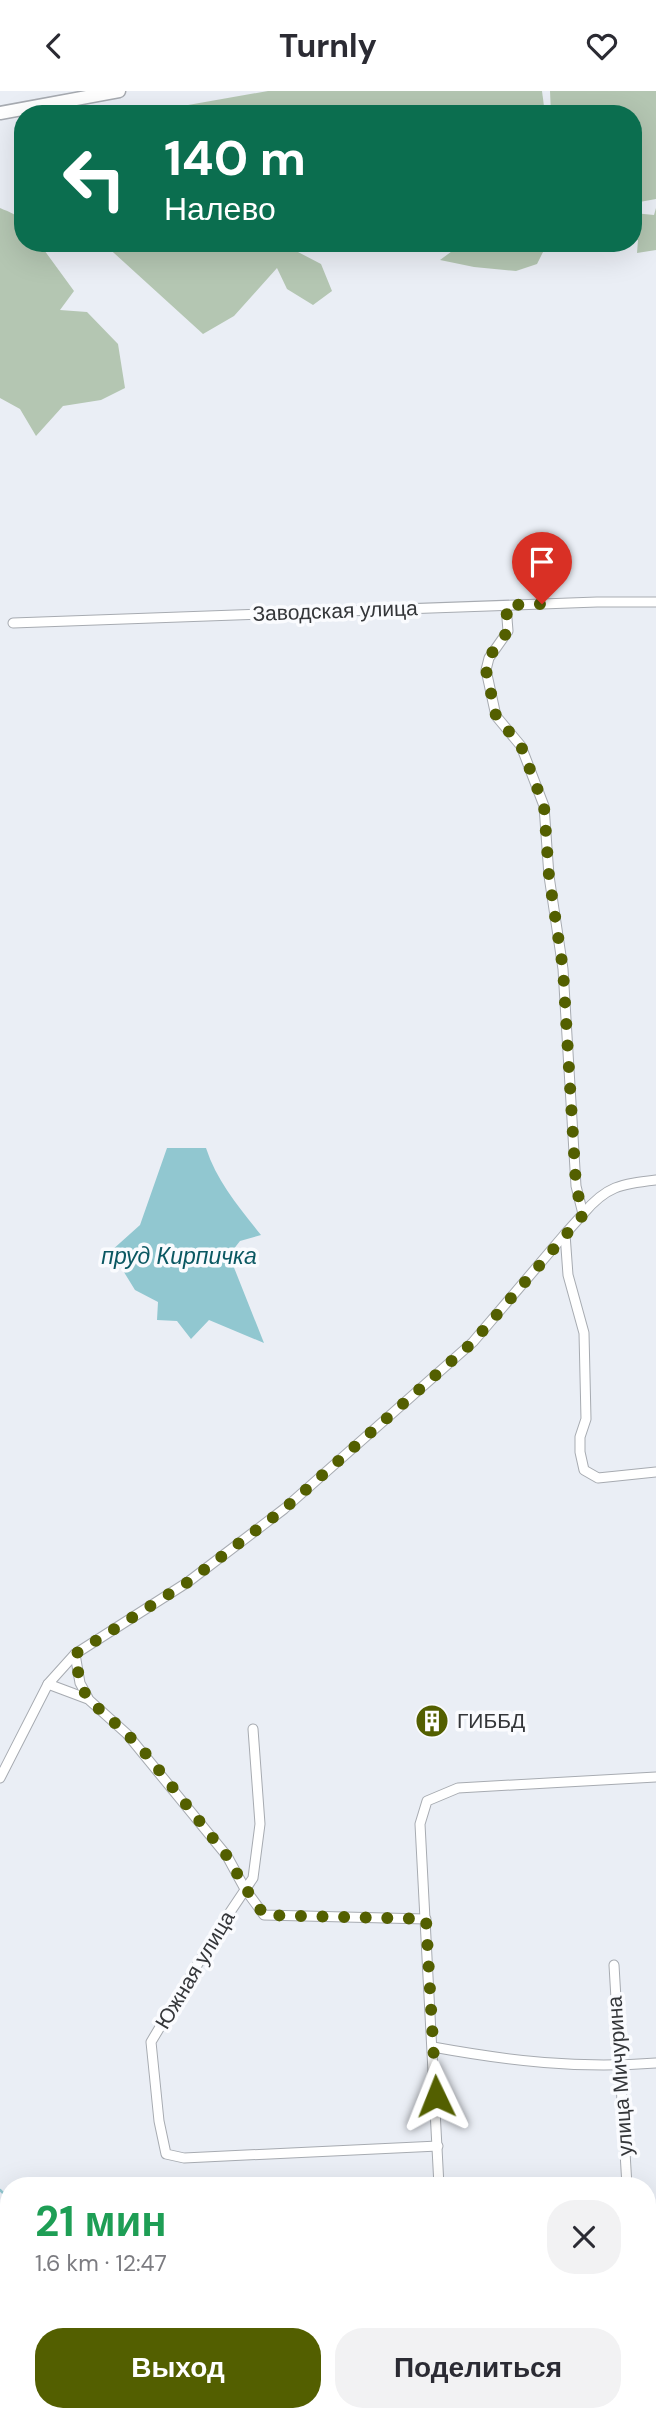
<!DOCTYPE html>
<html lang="ru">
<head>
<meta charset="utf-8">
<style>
	body { margin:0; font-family:"DM Sans",sans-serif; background:#f2f2f3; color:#2b2b33; height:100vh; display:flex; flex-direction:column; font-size:26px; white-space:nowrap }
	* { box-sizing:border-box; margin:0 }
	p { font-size:23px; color:#7c7c81 }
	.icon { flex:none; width:38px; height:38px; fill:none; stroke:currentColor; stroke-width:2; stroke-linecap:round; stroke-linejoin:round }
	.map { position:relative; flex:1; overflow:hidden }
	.side { position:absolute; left:0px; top:2086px; width:656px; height:245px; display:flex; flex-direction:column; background:#fff; border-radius:28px 28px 0 0; box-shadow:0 7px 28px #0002 }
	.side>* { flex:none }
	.guide { position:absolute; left:14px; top:14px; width:628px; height:147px; border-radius:28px; box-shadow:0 7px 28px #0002; background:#0b6e4f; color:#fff; overflow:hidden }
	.pin { position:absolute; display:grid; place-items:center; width:60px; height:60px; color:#fff; margin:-72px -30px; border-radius:50% 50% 50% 0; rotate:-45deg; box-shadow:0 0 7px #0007 }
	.pin .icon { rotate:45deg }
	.me { position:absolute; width:77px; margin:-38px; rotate:358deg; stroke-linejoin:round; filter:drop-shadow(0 0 5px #0008) }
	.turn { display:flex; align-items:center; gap:24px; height:147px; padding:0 35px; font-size:32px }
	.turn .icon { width:91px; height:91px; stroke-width:2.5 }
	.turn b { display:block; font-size:49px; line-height:60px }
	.round { display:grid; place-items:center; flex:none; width:74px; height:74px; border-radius:28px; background:#f2f2f3 }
	.summary { display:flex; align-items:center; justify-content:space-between; height:119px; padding:0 35px }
	h1 { font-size:42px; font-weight:700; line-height:52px; color:#1e9e55 }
	.cta { display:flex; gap:14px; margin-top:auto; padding:14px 35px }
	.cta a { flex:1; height:80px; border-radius:28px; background:#535f00; color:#fff; font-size:28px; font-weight:700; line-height:80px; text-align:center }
	.cta a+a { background:#f2f2f3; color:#2b2b33 }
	header { display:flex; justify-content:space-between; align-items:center; height:91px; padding:0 35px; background:#fff; font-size:32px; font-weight:700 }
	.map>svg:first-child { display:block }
	.green { fill:#b4c6b2 }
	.water { fill:#91c7d0 }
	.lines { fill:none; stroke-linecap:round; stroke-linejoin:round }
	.stream { stroke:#91c7d0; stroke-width:2.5 }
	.street-casing { stroke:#a7abb1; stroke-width:11 }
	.secondary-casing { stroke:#a7abb1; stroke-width:15 }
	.street { stroke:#fff; stroke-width:9 }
	.secondary { stroke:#fff; stroke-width:12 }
	.route { stroke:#535f00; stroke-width:12; stroke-dasharray:0 21.6 }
	.labels { text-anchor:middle; stroke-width:7; stroke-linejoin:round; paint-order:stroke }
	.street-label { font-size:21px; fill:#343639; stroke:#fafbfe }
	.poi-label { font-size:21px; fill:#343639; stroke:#fafbfe; text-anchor:start }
	.water-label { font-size:23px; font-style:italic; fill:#0b5862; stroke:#fafbfe }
</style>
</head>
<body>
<header><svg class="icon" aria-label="back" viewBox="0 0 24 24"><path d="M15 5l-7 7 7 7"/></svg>Turnly<svg class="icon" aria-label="heart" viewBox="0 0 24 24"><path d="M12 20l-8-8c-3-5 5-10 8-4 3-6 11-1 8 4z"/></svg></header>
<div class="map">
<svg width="656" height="2331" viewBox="0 0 656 2331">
	<rect width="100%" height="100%" fill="#eaeef5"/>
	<g class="green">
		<polygon points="268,0 542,0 545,23 137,23"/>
		<polygon points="550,0 656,0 656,108 634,112 634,23 551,23"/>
		<path d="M0,117C24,127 23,127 23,152H39L74,200L60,219L87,221L118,253L125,297L101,309L63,315L36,345L20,318L0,307Z"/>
		<polygon points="656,117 656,159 637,162 638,149 634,148 634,122 654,124"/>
		<polygon points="103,152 311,152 298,161 321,173 332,200 313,214 287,198 277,177 234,225 203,243"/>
		<polygon points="463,152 551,152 544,159 537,173 516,180 474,176 440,169"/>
	</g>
	<path class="water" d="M167,1057H206C217,1091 239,1116 261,1144L240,1150L229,1164L264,1252L209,1229L191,1248L177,1230L157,1229L158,1211L135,1199L111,1160L140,1134Z"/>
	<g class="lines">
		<g class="stream">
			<polyline points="0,2099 9,2108"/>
			<polyline points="145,2322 151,2331"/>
		</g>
		<defs>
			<g id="street">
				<polyline points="506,515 508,540 489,567 486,579 496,625 521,655 544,715 549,785 563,878 576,1095 583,1123 565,1143 568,1184 584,1242 586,1328 580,1346 580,1361 584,1379 598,1387 656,1381"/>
				<polyline points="13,532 597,511 656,511"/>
				<path d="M583,1123C606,1095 621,1093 656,1089"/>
				<polyline points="75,1563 80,1592 88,1607"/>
				<polyline points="48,1593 88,1608 127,1643 227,1765 245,1798 264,1824 426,1828"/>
				<polyline points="253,1638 260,1733 253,1787 220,1836 151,1951 159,2030 166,2063 184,2067 438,2055"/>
				<polyline points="0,1687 48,1593 75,1563 188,1491 284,1418 473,1251 565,1143"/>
				<polyline points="614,1874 627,2095"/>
				<path d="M433,1956C510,1970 578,1978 656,1972"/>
				<polyline points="439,2095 420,1733 427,1710 458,1697 656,1686"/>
				<polyline points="648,2166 656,2165"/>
				<polyline points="648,2276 656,2275"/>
				<polyline points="177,2322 184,2331"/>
				<polyline points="451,2322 452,2331"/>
				<polyline points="639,2322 639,2331"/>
			</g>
			<polyline id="secondary" points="0,22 119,0"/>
		</defs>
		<use href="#street" class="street-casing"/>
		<use href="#secondary" class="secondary-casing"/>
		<use href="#street" class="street"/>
		<use href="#secondary" class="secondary"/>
	</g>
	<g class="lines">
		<polyline class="route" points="436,2005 426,1828 264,1824 246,1798 227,1765 147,1664 127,1643 88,1608 80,1592 75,1563 188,1491 284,1418 473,1251 583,1124 576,1095 563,878 549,785 544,715 521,655 496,625 486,579 489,566 508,540 506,514 542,513"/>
	</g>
	<defs>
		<symbol id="building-disc" viewBox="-11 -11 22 22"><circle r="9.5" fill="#535f00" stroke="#fafbfe"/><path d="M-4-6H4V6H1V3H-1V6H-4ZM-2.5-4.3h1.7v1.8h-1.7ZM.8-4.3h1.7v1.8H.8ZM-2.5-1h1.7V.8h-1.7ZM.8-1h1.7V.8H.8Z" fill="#fff"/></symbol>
	</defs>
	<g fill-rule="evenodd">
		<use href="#building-disc" x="413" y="1611" width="38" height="38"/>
	</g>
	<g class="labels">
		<g class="street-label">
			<text transform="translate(335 520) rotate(-2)" y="7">Заводская улица</text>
			<text transform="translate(195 1879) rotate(-59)" y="7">Южная улица</text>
			<text transform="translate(620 1985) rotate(-94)" y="7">улица Мичурина</text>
		</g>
		<g class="poi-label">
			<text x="457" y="1637">ГИББД</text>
		</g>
		<g class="water-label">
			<text x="179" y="1173">пруд Кирпичка</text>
		</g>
	</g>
</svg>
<div class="pin" style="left:542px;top:513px;background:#d93025"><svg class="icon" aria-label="arrive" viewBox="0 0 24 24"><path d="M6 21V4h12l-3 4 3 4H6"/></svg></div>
<svg class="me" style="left:436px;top:2005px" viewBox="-20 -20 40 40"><path d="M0-17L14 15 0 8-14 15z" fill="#535f00" stroke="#fff" stroke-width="4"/></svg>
<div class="guide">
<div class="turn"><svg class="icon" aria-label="left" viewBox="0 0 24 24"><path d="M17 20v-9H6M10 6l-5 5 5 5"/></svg><div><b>140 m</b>Налево</div></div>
</div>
<section class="side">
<div class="summary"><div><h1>21 мин</h1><p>1.6 km · 12:47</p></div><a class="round"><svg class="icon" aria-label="close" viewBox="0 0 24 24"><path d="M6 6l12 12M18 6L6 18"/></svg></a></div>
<div class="cta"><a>Выход</a><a>Поделиться</a></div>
</section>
</div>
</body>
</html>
